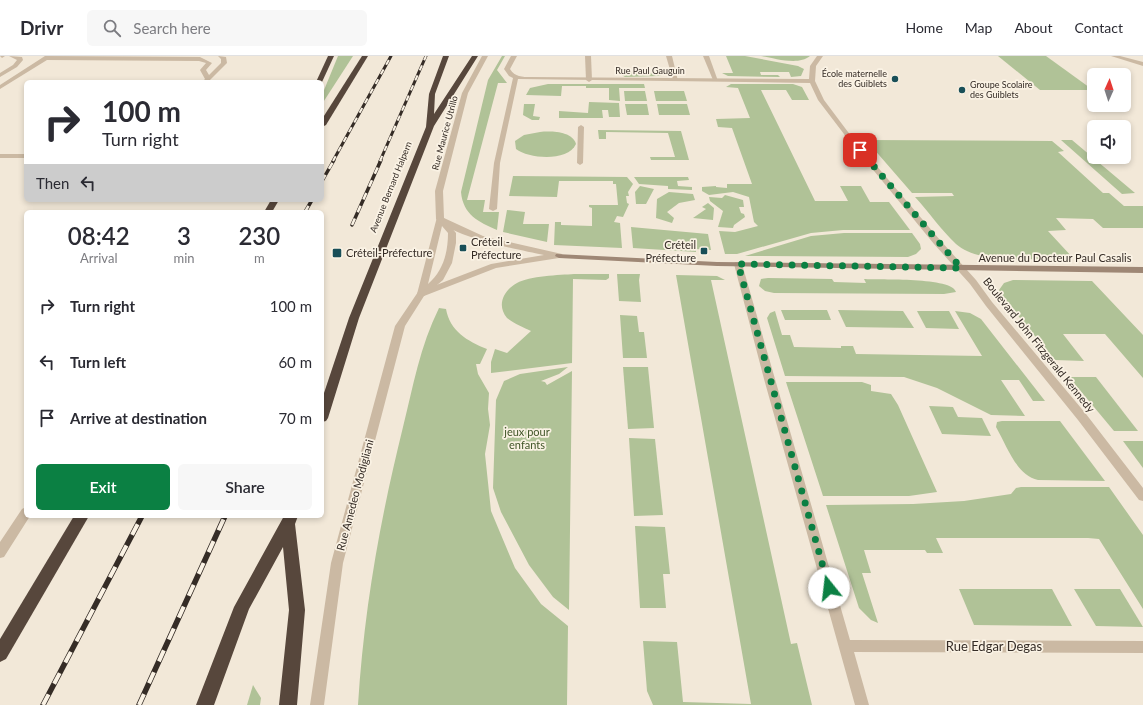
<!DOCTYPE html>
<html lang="en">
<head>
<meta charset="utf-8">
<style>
	body { margin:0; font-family:Lato,sans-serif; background:#f7f7f7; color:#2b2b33; height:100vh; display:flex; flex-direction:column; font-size:15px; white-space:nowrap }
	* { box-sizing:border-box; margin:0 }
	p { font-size:13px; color:#7c7c81 }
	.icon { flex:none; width:22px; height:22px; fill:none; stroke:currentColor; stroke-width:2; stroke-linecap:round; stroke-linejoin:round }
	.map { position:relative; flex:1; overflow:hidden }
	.drawer { position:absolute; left:24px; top:154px; width:300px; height:308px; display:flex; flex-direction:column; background:#fff; border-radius:6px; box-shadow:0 2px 6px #0003 }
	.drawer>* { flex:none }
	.banner { position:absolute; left:24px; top:24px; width:300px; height:122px; border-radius:6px; box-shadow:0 2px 6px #0003; background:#fff; color:#2b2b33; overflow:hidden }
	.needle { width:26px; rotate:3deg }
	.tools { position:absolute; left:1087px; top:12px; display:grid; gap:8px }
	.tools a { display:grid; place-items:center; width:44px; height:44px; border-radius:6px; background:#fff; box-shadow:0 2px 6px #0003; font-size:20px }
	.pin { position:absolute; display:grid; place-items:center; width:34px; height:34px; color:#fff; margin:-17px; border-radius:8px; box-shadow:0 2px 6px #0006 }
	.me { position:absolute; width:44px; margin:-22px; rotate:344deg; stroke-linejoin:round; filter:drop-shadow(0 0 3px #0008) }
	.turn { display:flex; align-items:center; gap:14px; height:84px; padding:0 12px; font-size:18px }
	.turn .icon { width:52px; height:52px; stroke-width:2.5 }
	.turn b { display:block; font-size:28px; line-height:34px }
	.then { display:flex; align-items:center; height:38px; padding:0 12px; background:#0003; gap:8px; font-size:15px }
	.eta { display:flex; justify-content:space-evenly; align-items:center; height:68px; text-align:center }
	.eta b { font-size:24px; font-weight:600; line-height:28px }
	.action { display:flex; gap:8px; margin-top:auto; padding:8px 12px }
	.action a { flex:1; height:46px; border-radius:6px; background:#0b8043; color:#fff; font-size:16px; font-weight:600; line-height:46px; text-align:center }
	.action a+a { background:#f7f7f7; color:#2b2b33 }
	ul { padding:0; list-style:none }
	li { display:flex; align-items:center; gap:12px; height:56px; padding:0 12px }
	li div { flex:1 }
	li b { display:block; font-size:15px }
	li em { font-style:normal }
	header { display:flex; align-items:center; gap:24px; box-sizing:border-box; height:56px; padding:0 20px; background:#fff; border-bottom:1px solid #e1e1e2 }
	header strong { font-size:19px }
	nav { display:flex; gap:22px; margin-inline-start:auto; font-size:14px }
	.search { width:280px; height:36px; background:#f7f7f7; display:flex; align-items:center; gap:10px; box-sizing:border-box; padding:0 14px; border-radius:6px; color:#7c7c81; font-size:15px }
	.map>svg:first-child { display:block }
	.green { fill:#b0c297 }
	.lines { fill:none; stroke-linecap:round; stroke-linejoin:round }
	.lane { fill:#cbb9a3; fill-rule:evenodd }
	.street { fill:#cbb9a3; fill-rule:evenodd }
	.secondary { fill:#9e8775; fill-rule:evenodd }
	.highway { fill:#57473c; fill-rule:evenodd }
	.rail-far2-casing { stroke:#352c26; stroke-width:3 }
	.rail-far1-casing { stroke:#352c26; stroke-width:3.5 }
	.rail-casing { stroke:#352c26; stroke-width:5.5 }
	.rail-far2 { stroke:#faf2e4; stroke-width:2; stroke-dasharray:5.5; stroke-linecap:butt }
	.rail-far1 { stroke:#faf2e4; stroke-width:2.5; stroke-dasharray:7; stroke-linecap:butt }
	.rail { stroke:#faf2e4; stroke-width:4; stroke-dasharray:12; stroke-linecap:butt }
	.route { stroke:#0b8043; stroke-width:7; stroke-dasharray:0 12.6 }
	.poi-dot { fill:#194f58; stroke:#faf2e4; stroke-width:1.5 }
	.labels { text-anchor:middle; stroke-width:3.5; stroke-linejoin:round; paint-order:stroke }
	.far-street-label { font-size:9px; fill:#352c26; stroke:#faf2e4 }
	.far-poi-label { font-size:9px; fill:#352c26; stroke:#faf2e4; text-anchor:end }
	.poi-label { font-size:11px; fill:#352c26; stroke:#faf2e4; text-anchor:start }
	.street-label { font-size:11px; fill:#352c26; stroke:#faf2e4 }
	.park-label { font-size:11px; fill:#405528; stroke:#faf2e4 }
	.near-street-label { font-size:13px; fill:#352c26; stroke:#faf2e4 }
</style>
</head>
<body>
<header>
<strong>Drivr</strong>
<div class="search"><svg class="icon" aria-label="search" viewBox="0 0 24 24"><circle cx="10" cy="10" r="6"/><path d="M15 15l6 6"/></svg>Search here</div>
<nav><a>Home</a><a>Map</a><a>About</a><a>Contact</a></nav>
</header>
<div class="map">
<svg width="1143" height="649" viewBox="0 0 1143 649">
	<rect width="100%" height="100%" fill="#f2e8d8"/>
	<g class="green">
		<polygon points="338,0 353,0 322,48 322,39"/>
		<path d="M502,0H505L497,14L507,27H498L467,144H485L483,156H499L497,174C479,166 463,159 461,136L488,24Z"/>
		<polygon points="726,0 745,0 798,10 804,13 801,20 791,21 789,16 760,16 761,19 778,19 780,21 728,20 722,17 733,17"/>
		<path d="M761,0H810C798,10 775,2 761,0Z"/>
		<polygon points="998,0 1046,0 1093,34 1040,34"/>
		<polygon points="616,16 657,17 663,17 661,20 658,20 625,21"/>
		<polygon points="548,28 644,28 645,32 619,32 620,45 609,44 609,32 586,32 586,30 562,30 561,40 526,39 530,32"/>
		<polygon points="738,28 793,28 802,31 809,44 792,44 786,34 761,34 815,145 848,145 840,130 861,130 870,146 889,146 910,174 843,174 811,177 737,198 725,198 719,175 735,176 758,170 754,166 749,141 733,136 709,139 702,135 702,131 716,130 716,131 727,132 727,128 752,128 732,72 718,71 716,63 750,62 738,32 726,31 731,28"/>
		<polygon points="624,35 645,35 647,45 625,45"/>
		<polygon points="654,35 684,35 687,45 656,45"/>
		<polygon points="589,46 619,47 620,61 609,61 608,54 602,54 603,62 559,62 559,55 588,57"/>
		<polygon points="524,48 535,48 533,60 540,61 539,64 532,64 523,59"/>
		<polygon points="625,48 647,48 649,59 627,59"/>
		<polygon points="657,48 687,48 690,59 659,59"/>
		<polygon points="598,74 681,75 689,104 651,104 650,101 675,101 668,77 606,76 606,83 599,83"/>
		<path d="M540,76C551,75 572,75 576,88C568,106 529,103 516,93L515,85L524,79Z"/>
		<path d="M866,84L1052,85L1064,95L1058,96L1103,137H1109L1124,150H1143V172H1103L1093,163L1056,162L1066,174L1048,175L1073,202C1041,202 980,210 956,188C941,174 929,156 915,141L954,140L952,137H912Z"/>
		<polygon points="1061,84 1072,84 1135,137 1122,138"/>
		<polygon points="513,120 627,121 633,128 628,136 629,140 626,140 627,147 629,148 623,161 617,160 614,166 620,167 622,192 554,189 555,166 561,166 561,169 592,170 592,152 589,151 589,149 618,149 616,128 613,128 613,125 559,125 557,141 509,140"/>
		<polygon points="634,121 688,121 689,124 677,125 678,130 692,131 692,134 668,133 668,130 639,128"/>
		<polygon points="640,130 654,133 646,148 636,148 635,136"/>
		<polygon points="669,136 693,138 695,144 679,147 667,156 674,162 672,167 656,162 657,143"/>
		<polygon points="725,139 743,144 744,151 739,151 741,157 744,158 745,161 734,169 733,172 718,171 723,155 710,145 709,141 722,142"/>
		<polygon points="708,147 714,152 713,164 693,162 706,153 702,151"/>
		<polygon points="507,154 525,156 523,168 549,168 547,186 503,176"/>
		<polygon points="631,171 708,178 711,194 696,193 696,196 633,192"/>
		<polygon points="912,177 920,188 921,193 916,198 908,201 745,200 811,180 844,177"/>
		<path d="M574,218H609V222L606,224L573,223L572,307L491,317V306L495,293L507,297L531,275C524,272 513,267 507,262C496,249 504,234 517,227C529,220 560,219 574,218Z"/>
		<polygon points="617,218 640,218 639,224 641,246 619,245"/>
		<polygon points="676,219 717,220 725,224 711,224 791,588 797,587 812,649 653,649 647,635 643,585 677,586 683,646 751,648"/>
		<path d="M768,222L832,223L834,226L866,227L864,223C879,224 953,221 956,236L944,238L774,237L765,235L759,230L761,223Z"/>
		<polygon points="1013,224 1092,225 1143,279 1143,322 1105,278 1063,278 1084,305 1055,304 1000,238 999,234 1004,227"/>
		<path d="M439,252L446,253C450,275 467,285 487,293L480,308H476L478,318L489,337L488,353L490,369L485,398L491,455L515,512L541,548L568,570L567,649H358C364,553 380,464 403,371C413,331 420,290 439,252Z"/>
		<polygon points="781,254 827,254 831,264 785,264"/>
		<polygon points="838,254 903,255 914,272 846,271"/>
		<polygon points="775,255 782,279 790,279 794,291 841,292 841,290 853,290 856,298 982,300 955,255 970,257 981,263 1045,345 1033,345 1019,324 1001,324 1025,360 991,359 937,332 904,321 785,320 767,262 770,257"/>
		<polygon points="917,255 949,255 959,273 926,272"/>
		<polygon points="620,259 637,260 639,276 644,276 647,302 623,302"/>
		<polygon points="568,311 559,318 541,325 545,326 547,329 572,315 569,554 553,541 529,509 501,456 493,432 496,344 504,325 520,318"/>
		<polygon points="623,311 648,311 654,372 628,373"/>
		<polygon points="1069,321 1096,321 1138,375 1114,375"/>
		<polygon points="786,326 862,326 871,329 871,335 891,338 898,349 937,436 909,440 823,440"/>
		<polygon points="929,350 953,351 958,361 982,362 991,380 942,378"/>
		<path d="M1002,365H1060L1105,425L1038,424C1016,419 1007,390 996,371L997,366Z"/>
		<polygon points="629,382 655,383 663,459 634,460"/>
		<polygon points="1123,385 1143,385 1143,412"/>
		<polygon points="1021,431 1109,431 1143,479 1143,553 1099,483 1088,482 936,482 943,497 927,497 925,494 864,494 871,517 862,517 878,567 871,564 859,552 826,449 913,448 964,445 1011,438 1016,432"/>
		<polygon points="635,470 665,471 670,518 663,518 666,552 640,552"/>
		<polygon points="959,533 1052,533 1072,570 974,569"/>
		<polygon points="1074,533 1120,533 1143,571 1096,570"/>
		<polygon points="253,629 261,642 260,649 247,649"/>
	</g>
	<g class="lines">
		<g class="lane">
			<polygon points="0,0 5,0 2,2"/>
			<polygon points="9,0 22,1 23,4 17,11 0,21 0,17 13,9 17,4"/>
			<polygon points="45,0 200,1 212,7 206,14 209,19 221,7 221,3 218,0 226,1 227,7 208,26 202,26 205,23 200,14 206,7 199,5 47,4 0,33 0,29"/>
			<polygon points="585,0 591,0 592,24 589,26 586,24"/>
			<polygon points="666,0 672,0 678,25 673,24"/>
			<polygon points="703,0 709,0 718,25 713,24"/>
			<polygon points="581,69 584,71 583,107 580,109 577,107 578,71"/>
			<rect x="0" y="98" width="26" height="4"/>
			<path d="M437,161H443L456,177V187L452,207L443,224L424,240L421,241L417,238ZM442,170L448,177C448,197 443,215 428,228Z"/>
			<polygon points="26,451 26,460 30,460 4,501 0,502 0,486 22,453"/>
		</g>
		<g class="street">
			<path d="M482,0H488L468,37L443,135L444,162L483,180L562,198L563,200L559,202L496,212L424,240L405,270L343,507L324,649H310L331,507L395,270L418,236L491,208L544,199C517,193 455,182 436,163L435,135L462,37Z"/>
			<path d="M511,0H517L510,13C515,21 522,21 531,21L809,23L810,10L817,0H823L816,10L815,25L824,44L851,80L940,184L976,224L992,246L1086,358L1143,432V445L1139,444L1078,364L986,250L970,228L934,188L847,82L818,44L810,27L518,23L500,107L497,153L493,155L489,153L494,107L513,22L509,20L504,13Z"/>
			<polygon points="1111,0 1120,0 1143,6 1143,10"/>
			<polygon points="735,206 741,206 742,208 850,584 1143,585 1143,597 854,596 869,649 855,649 764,323 734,208"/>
		</g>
		<polygon class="secondary" points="556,198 717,206 1143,211 1143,217 717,210 559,202 555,200"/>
		<g class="highway">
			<polygon points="328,0 334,0 322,26 316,26"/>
			<polygon points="362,0 368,0 326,69 322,71 322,63"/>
			<polygon points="443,0 449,0 435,38 434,58 472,0 478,0 434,70 359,262 328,362 326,365 322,366 322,343 349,262 426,71 429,38"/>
			<polygon points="271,144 279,144 272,156 264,156"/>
			<polygon points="74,460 89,460 6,603 0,606 0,583"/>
			<polygon points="284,460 298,460 295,468 305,554 297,649 279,649 289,554 283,491 249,553 214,649 196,649 234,551"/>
		</g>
		<defs>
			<g id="rail-far2">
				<polyline points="333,105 391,0"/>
				<polyline points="380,105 426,0"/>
			</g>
			<g id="rail-far1">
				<polyline points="322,125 334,104"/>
				<polyline points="305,156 312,144"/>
				<polyline points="352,169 381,104"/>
			</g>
			<g id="rail">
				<polyline points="43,649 142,460"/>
				<polyline points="139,649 225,460"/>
			</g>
		</defs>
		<use href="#rail-far2" class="rail-far2-casing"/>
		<use href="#rail-far1" class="rail-far1-casing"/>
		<use href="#rail" class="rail-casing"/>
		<use href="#rail-far2" class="rail-far2"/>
		<use href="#rail-far1" class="rail-far1"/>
		<use href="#rail" class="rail"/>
	</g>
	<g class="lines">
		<polyline class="route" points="829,532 738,208 961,212 860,94"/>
	</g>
	<g class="poi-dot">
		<circle cx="895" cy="23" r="4"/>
		<circle cx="962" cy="34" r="4"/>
		<rect x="459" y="188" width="8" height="8" rx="2"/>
		<rect x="700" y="191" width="8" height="8" rx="2"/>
		<rect x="332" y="192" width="10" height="10" rx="2"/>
	</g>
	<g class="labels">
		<g class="far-street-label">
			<text x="650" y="18">Rue Paul Gauguin</text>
			<text transform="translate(445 77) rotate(-75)" y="3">Rue Maurice Utrillo</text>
			<text transform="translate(391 131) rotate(-68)" y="3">Avenue Bernard Halpern</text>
		</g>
		<g class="far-poi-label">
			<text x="887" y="21">École maternelle<tspan x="887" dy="10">des Guiblets</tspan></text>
			<text x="970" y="32" text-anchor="start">Groupe Scolaire<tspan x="970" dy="10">des Guiblets</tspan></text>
		</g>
		<g class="poi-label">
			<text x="471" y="190">Créteil -<tspan x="471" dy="13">Préfecture</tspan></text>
			<text x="696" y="193" text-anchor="end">Créteil<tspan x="696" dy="13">Préfecture</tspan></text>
			<text x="346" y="201">Créteil-Préfecture</text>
		</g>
		<g class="street-label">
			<text x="1055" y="206">Avenue du Docteur Paul Casalis</text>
			<text transform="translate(1039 289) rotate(51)" y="4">Boulevard John Fitzgerald Kennedy</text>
			<text transform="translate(355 439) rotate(-75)" y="4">Rue Amedeo Modigliani</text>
		</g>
		<g class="park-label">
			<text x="527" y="380">jeux pour<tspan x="527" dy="13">enfants</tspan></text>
		</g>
		<g class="near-street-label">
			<text x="994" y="595">Rue Edgar Degas</text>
		</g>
	</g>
</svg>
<div class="tools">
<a><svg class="needle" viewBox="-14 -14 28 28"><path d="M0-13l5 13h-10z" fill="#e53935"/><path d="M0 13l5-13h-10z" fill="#7c7c81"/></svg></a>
<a><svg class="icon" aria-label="sound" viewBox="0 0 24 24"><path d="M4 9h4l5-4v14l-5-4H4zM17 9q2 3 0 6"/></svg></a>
</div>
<div class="pin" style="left:860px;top:94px;background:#d93025"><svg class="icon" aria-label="arrive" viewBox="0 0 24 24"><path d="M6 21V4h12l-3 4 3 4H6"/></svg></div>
<svg class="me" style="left:829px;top:532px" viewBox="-20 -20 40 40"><circle r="19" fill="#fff"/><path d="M0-13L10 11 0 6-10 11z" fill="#0b8043"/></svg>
<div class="banner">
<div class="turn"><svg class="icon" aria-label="right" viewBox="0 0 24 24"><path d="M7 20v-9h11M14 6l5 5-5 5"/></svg><div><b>100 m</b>Turn right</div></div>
<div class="then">Then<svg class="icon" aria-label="left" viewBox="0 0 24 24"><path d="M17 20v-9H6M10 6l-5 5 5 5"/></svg></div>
</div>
<section class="drawer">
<div class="eta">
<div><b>08:42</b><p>Arrival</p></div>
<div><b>3</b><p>min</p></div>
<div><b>230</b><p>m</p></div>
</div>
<ul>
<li><svg class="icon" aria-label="right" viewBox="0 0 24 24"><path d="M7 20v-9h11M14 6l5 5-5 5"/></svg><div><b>Turn right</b></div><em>100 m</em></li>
<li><svg class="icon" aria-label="left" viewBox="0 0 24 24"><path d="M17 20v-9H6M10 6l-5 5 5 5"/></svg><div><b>Turn left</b></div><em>60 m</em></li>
<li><svg class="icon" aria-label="arrive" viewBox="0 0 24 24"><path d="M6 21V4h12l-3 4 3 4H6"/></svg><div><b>Arrive at destination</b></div><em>70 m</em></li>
</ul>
<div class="action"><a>Exit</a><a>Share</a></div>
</section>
</div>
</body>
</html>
